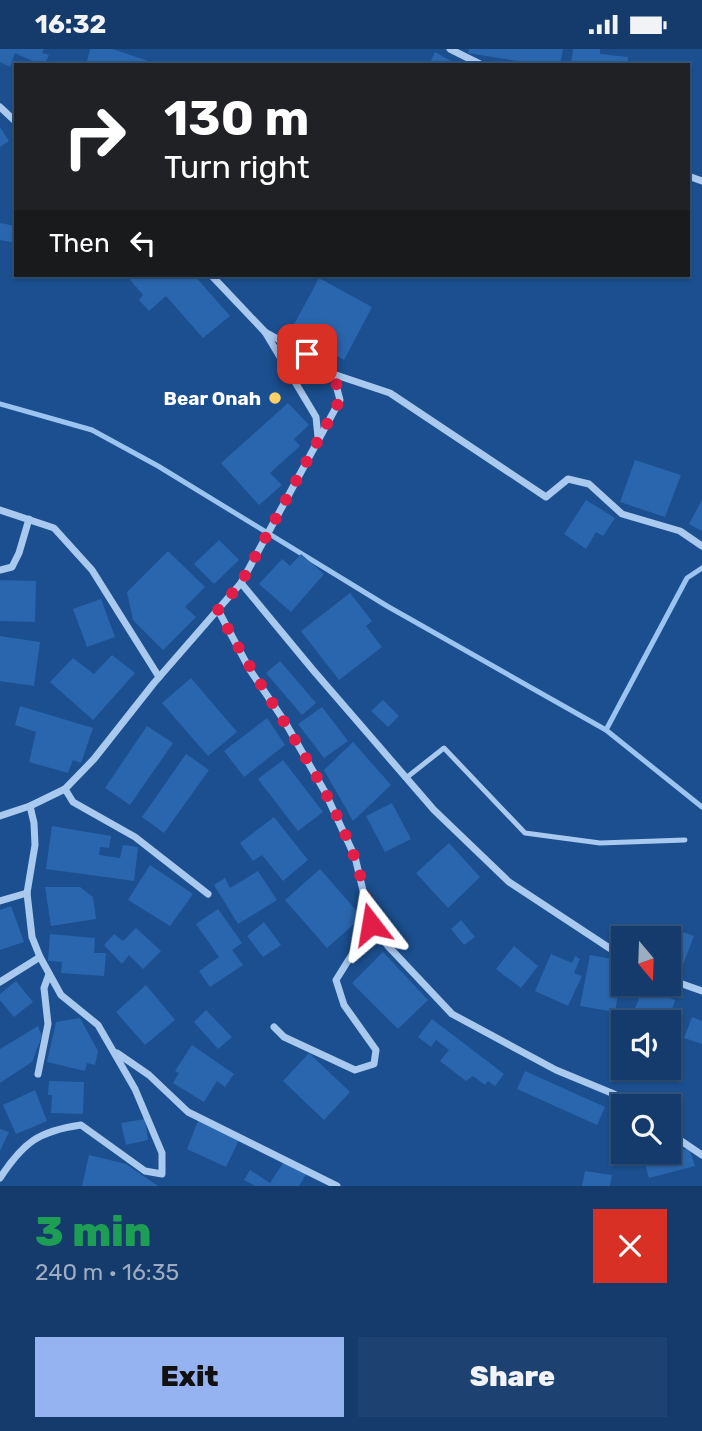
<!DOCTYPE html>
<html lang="en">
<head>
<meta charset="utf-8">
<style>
	body { margin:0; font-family:Rubik,sans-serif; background:#1d4271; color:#f1f3f6; height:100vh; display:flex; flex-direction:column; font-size:26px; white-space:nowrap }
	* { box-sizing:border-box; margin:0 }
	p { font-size:23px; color:#9dadc1 }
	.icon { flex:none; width:38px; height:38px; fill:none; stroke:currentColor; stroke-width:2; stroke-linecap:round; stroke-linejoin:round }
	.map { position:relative; height:1137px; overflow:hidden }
	.panel { display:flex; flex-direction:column; background:#143b6b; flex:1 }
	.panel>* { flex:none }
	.banner { position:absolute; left:14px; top:14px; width:676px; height:214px; border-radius:0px; box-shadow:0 2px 5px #0004,0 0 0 2px #33557e; background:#202124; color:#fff; overflow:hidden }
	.needle { width:46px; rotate:161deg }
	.fabs { position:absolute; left:611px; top:877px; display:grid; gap:14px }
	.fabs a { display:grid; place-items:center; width:70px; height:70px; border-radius:0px; background:#143b6b; box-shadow:0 2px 5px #0004,0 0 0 2px #33557e; font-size:35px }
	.pin { position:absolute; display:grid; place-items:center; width:60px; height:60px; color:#fff; margin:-30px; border-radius:14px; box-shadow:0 4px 10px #0006 }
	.me { position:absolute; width:77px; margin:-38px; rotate:346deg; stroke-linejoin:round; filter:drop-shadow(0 0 5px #0008) }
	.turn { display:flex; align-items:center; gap:24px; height:147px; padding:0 35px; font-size:32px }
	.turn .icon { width:91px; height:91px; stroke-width:2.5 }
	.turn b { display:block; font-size:49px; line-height:60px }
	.then { display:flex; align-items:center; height:66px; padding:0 35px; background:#0003; gap:14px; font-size:26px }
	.round { display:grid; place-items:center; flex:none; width:74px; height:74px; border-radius:0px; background:#1d4271 }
	.overview { display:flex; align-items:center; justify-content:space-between; height:119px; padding:0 35px }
	h1 { font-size:42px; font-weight:800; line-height:52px; color:#1e9e55 }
	.primary-button { display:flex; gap:14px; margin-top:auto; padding:14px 35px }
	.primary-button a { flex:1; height:80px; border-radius:0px; background:#95b2f1; color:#111; font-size:28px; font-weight:800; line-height:80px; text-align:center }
	.primary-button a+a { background:#1d4271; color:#f1f3f6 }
	.status { display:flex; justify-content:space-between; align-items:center; height:49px; padding:0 35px; background:#143b6b; direction:ltr }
	.status svg { height:19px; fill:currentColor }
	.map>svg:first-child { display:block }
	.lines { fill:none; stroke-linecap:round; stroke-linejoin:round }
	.stream { stroke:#9cc4f0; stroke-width:5 }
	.building { fill:#2a66ad }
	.service { stroke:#a9c9ee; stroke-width:5 }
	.minor { stroke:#a9c9ee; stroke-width:7 }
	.route { stroke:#e11d48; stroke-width:12; stroke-dasharray:0 21.6 }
	.poi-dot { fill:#ffd166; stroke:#1b4f8f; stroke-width:2.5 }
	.labels { text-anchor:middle; stroke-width:7; stroke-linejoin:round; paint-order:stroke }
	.poi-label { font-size:19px; font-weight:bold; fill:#fff; stroke:#1b4f8f; text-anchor:end }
</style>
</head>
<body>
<div class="status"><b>16:32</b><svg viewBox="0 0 49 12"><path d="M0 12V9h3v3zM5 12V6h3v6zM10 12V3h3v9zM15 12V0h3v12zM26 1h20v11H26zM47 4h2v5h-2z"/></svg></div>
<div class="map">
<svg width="702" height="1137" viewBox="0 0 702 1137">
	<rect width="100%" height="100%" fill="#1b4f8f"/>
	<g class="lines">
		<g class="stream">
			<polyline points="0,355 92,381 158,417 387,557 606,681 702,758"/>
			<polyline points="606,681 687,529 702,519"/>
		</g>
	</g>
	<g class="building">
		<polygon points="0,0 44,0 42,4 49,6 44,16 41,16 15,4 10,18 0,13"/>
		<polygon points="90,0 113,0 148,12 147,16 86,16"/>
		<polygon points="469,0 563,0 560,16 543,16 468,4"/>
		<polygon points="573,0 600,0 600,5 628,8 627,16 571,16"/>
		<polygon points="435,3 458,16 429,16"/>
		<polygon points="0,78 9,92 0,98"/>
		<polygon points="0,174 16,177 16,194 0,191"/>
		<polygon points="128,226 151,226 154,229 158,226 194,226 230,267 203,289 166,247 149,262 139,251 143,246 127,227"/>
		<polygon points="319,229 372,258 344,311 291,281"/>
		<polygon points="288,354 309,376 294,390 300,397 270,424 282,436 259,456 221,414"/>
		<polygon points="635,411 681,426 665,468 620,453"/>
		<polygon points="586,451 615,469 603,487 596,483 586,500 564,485"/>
		<polygon points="702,451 702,482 689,475"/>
		<polygon points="219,491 239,511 214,535 194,515"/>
		<polygon points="168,502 205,538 185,558 196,568 163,601 133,571 127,543"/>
		<polygon points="301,505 324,525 291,563 259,535 282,510 290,517"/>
		<polygon points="0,531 36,532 35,573 0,572"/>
		<polygon points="350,544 372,572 366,577 382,598 339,631 301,582"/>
		<polygon points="101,550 115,588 87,598 73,560"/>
		<polygon points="0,587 40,593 34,637 0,632"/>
		<polygon points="112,606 135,624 93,671 50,633 73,609 94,625"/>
		<polygon points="280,612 316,654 302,666 266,624"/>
		<polygon points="191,629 237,683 208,707 162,654"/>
		<polygon points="383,651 399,667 388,678 371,662"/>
		<polygon points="20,657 93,679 81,714 73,711 68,724 29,713 36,683 15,676"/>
		<polygon points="322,658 348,692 324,709 298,675"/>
		<polygon points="267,669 285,696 244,728 224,702"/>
		<polygon points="147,677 173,694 130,756 105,739"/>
		<polygon points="353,693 391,736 353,772 324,721"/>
		<polygon points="186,705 209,721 164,784 142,768"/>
		<polygon points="283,711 323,763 298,782 258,730"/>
		<polygon points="392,754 411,790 385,803 366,767"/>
		<polygon points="274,768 308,811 283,832 262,806 253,812 240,794"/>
		<polygon points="52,777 111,787 109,799 100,798 99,806 120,809 123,796 138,798 134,832 46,820"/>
		<polygon points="449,794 480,828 448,859 416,824"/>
		<polygon points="150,816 193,845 170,877 128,851"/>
		<polygon points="320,820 362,868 327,899 285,851"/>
		<polygon points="258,822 277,851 238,875 214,836 225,829 230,839"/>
		<polygon points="45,838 80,838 93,848 96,870 51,877"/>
		<polygon points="11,857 24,893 0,901 0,861"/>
		<polygon points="218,860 242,894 232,901 243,916 210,938 199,922 219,908 196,875"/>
		<polygon points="461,871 475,888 464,896 451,880"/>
		<polygon points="264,873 281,896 263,908 247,887"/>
		<polygon points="668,878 694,887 682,918 668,913 668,889 664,889"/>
		<polygon points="136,879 161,902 143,920 129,906 122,915 104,896 114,885 123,892"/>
		<polygon points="50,885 95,889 94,904 106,904 104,927 61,924 62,913 48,912"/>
		<polygon points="514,897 538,917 521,939 496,920"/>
		<polygon points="383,903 428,951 398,980 352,934"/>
		<polygon points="551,905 572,914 575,907 580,910 574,924 582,927 568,957 535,942"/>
		<polygon points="590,906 623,912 615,963 580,957"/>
		<polygon points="16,932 33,953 14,968 0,951 0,945"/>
		<polygon points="146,936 175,971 145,996 116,963"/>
		<polygon points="643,939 675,951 668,973 641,973 631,970"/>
		<polygon points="206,961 232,988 218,1000 194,973"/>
		<polygon points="692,968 702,972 702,995 684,989"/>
		<polygon points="80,969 98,1002 95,1016 87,1014 85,1022 47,1013 56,973"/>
		<polygon points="432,970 504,1025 495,1037 488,1032 485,1036 473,1027 466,1032 440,1012 449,1001 436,991 431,998 418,988"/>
		<polygon points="38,977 42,987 32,1013 0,1034 0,1000"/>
		<polygon points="192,996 234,1025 225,1038 217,1032 204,1053 173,1034 179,1024 175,1022"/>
		<polygon points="309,1004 350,1043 324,1071 283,1032"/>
		<polygon points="525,1022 605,1058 597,1076 517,1040"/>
		<polygon points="49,1032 84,1033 83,1065 51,1064 52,1046 48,1046"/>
		<polygon points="35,1041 47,1072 16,1085 3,1056"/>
		<polygon points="145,1070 148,1091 126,1096 121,1074"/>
		<polygon points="198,1072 239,1091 226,1118 187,1100"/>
		<polygon points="0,1080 9,1083 0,1102"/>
		<polygon points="689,1099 695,1117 649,1129 644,1112"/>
		<polygon points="89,1106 126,1115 158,1137 82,1137"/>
		<polygon points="285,1111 307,1124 299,1137 255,1137 244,1131 250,1121 270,1134"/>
		<polygon points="585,1122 612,1126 610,1137 582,1137"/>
	</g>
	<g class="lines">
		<polyline class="service" points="406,729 444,699 525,784 600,794 685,791"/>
		<g class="minor">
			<polyline points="450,0 482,16"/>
			<polyline points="0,58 16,73"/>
			<polyline points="688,127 702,132"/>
			<polyline points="211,226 265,283 316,368 318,388"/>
			<polyline points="333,325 390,344 546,448 568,430 589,435 622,465 680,482 702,497"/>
			<polyline points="0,461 54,479 92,521 159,628"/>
			<polyline points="0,521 12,518 19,504 29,470"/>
			<polyline points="241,534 313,621 434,761 509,833 623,908"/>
			<polyline points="218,561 250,621 285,673 325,743 355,808 371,875 388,897 452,965 556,1021 614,1045 632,1057"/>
			<polyline points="65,740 73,753 135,788 208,845"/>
			<polyline points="0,767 30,757 65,740 94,710 154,634 241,534 340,351 333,325 323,315 265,283"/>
			<polyline points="0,852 27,844"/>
			<polyline points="668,930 702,942"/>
			<polyline points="0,933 40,908"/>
			<polyline points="274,978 284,988 355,1021 374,1015 376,1001 344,956 336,931 371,875"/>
			<polyline points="117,1004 149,1026 188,1063 337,1137"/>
			<polyline points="38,1025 48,975 44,939 49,925"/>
			<polyline points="668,1083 702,1106"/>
			<path d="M0,1129C23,1094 38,1082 81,1076L145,1122L162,1125V1104L135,1040L98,976L61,946L40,908L32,888L27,844L35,796L34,774L30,757"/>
		</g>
	</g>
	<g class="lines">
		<path class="route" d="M307,305C328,317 337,328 340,351L241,534L218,561C261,645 321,718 354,807C362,828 366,853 371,875"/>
	</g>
	<circle class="poi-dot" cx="275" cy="349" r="7"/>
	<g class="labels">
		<g class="poi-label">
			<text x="261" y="356">Bear Onah</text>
		</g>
	</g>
</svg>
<div class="fabs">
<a><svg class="needle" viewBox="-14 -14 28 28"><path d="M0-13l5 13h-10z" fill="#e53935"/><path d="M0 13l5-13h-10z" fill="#9dadc1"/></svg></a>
<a><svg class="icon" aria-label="sound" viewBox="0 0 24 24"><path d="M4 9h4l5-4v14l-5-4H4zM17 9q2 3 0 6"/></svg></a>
<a><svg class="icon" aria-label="search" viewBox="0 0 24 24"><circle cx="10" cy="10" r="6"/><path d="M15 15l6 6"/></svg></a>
</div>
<div class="pin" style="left:307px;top:305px;background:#d93025"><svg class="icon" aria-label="arrive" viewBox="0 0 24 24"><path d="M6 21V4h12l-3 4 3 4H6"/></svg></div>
<svg class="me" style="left:371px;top:875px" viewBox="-20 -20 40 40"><path d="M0-17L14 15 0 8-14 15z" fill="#e11d48" stroke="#fff" stroke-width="4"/></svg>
<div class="banner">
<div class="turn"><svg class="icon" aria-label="right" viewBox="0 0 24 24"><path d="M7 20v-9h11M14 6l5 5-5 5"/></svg><div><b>130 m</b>Turn right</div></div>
<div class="then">Then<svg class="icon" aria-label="left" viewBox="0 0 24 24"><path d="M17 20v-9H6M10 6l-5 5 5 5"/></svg></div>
</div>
</div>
<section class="panel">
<div class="overview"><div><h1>3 min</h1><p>240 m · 16:35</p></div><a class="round" style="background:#d93025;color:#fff"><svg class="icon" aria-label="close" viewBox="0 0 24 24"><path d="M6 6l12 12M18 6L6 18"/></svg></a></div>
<div class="primary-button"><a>Exit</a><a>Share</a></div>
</section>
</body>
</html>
